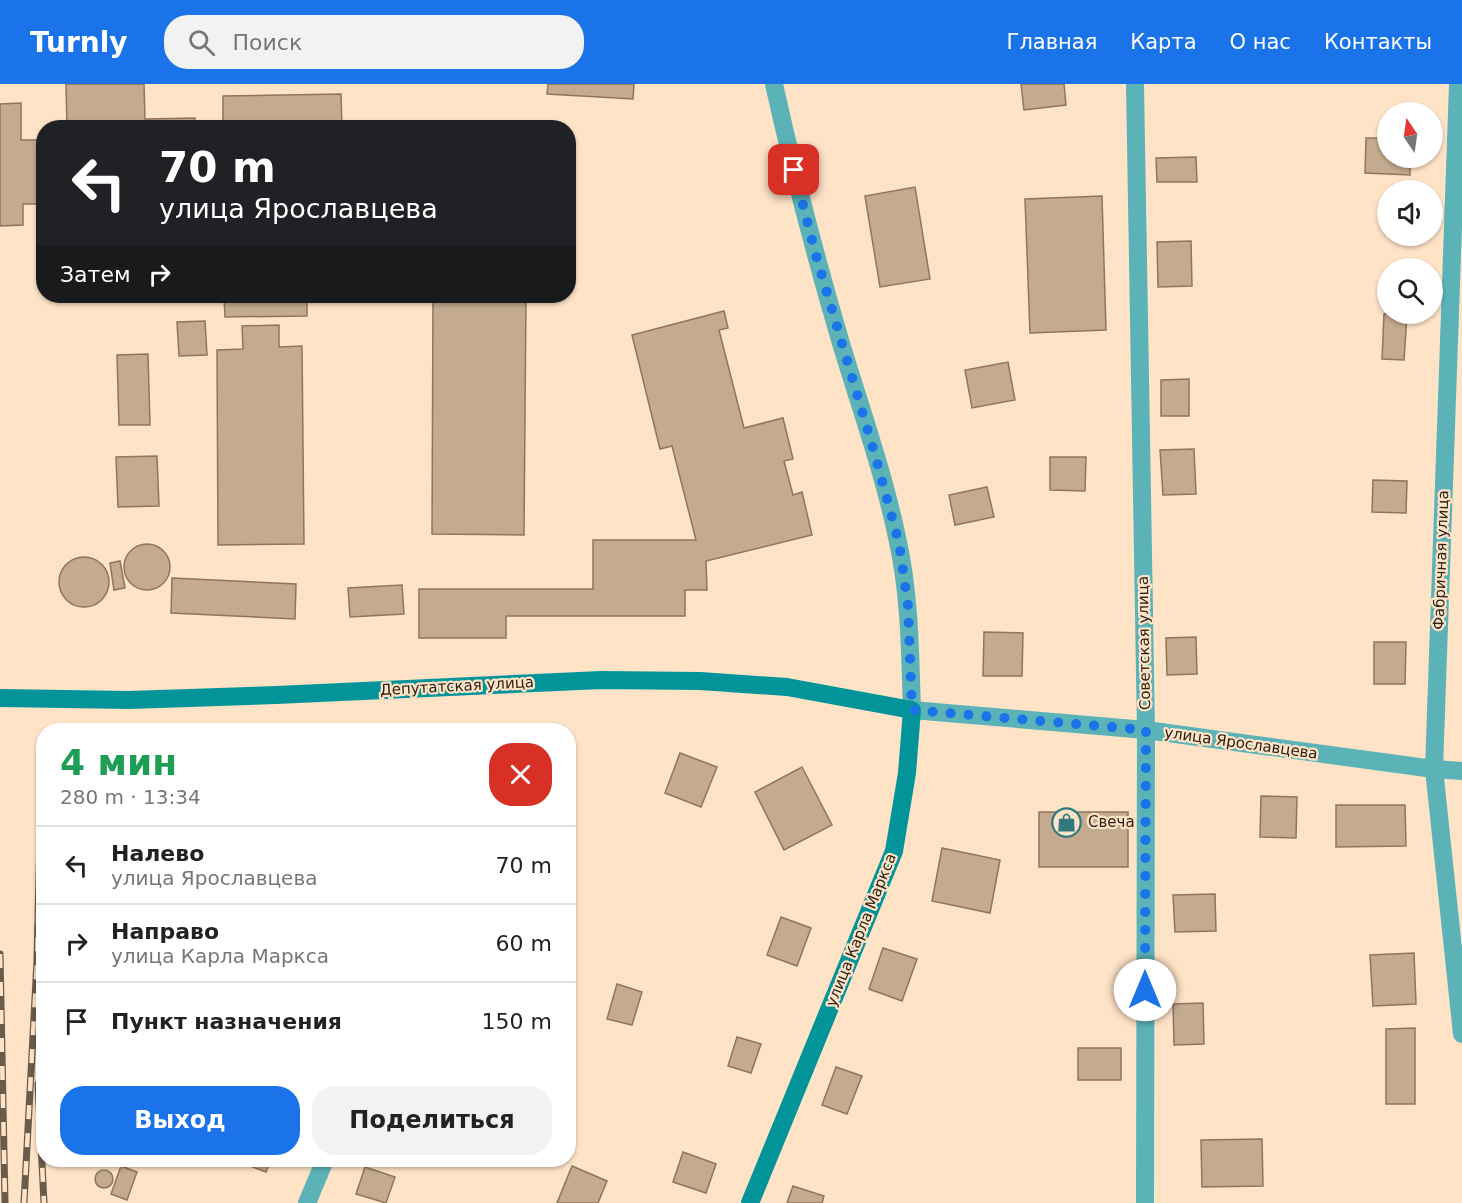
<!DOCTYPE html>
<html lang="ru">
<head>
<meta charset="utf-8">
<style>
	body { margin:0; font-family:"DejaVu Sans",sans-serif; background:#f2f2f2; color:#222; height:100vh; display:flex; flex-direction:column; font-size:22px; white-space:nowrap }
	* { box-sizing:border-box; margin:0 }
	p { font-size:20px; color:#767676 }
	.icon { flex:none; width:33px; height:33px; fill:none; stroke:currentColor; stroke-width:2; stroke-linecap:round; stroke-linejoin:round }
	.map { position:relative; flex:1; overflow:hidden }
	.drawer { position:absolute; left:36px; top:639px; width:540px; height:444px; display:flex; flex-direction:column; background:#fff; border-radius:24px; box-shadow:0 2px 4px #0004 }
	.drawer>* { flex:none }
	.banner { position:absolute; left:36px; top:36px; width:540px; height:183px; border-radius:24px; box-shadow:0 2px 4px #0004; background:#202124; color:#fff; overflow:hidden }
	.needle { width:39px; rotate:347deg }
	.tools { position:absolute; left:1377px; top:18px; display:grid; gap:12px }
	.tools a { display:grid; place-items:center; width:66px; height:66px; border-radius:50%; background:#fff; box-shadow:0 2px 4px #0004; font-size:30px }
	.pin { position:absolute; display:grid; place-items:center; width:51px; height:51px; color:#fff; margin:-26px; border-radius:12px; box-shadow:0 3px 9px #0006 }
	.me { position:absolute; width:66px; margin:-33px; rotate:0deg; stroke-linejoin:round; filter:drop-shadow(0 0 4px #0008) }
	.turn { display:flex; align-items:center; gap:21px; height:126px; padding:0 24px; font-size:27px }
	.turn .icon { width:78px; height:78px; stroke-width:2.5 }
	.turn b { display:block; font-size:42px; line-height:51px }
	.then { display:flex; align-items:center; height:57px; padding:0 24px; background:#0003; gap:12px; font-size:22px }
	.round { display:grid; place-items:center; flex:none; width:63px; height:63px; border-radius:24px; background:#f2f2f2 }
	.head { display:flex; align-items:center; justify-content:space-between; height:102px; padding:0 24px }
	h1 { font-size:36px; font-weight:700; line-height:45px; color:#1e9e55 }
	.cta { display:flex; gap:12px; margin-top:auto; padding:12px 24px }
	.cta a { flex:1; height:69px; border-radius:24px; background:#1a73e8; color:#fff; font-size:24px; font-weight:700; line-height:69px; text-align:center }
	.cta a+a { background:#f2f2f2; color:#222 }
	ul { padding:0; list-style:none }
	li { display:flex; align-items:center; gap:18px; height:78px; padding:0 24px; border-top:2px solid #e0e0e0 }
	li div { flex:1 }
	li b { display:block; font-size:22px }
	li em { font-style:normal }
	header { display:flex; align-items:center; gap:36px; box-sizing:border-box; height:84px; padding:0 30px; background:#1a73e8; color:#fff }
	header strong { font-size:28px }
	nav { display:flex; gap:33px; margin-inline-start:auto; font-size:21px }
	.search { width:420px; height:54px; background:#f2f2f2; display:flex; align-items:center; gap:15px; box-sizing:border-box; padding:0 21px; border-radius:24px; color:#767676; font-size:22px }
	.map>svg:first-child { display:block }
	.building { fill:#c4aa8f; stroke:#8e765d; stroke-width:1.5 }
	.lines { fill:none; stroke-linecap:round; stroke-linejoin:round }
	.minor { stroke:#5bb3b7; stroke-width:18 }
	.tertiary { stroke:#5bb3b7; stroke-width:18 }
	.secondary { stroke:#029499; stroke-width:18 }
	.rail-casing { stroke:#6a5b4b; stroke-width:7 }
	.rail { stroke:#fee3c7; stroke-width:4.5; stroke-dasharray:14; stroke-linecap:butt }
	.route { stroke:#1a73e8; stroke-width:10; stroke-dasharray:0 18 }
	.labels { text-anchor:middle; stroke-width:4.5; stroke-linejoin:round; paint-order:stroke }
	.street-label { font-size:15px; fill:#2d2318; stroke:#fee3c7 }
	.poi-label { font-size:15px; fill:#2d2318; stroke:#fee3c7; text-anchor:start }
</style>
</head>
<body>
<header>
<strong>Turnly</strong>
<div class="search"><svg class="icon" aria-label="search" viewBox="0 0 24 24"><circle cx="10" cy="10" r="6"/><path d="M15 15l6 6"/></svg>Поиск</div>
<nav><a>Главная</a><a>Карта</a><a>О нас</a><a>Контакты</a></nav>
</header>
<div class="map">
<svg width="1462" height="1119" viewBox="0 0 1462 1119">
	<rect width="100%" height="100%" fill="#fee3c7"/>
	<g class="building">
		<polygon points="66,0 144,0 145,35 195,34 195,44 67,44"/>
		<polygon points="548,0 634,0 633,15 547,10"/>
		<polygon points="1021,0 1064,0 1066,21 1024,26"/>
		<polygon points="341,10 342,44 223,44 223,12"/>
		<polygon points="21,19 21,56 44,56 44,120 23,120 23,141 0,142 0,20"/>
		<polygon points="1366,54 1388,54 1388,74 1410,74 1410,91 1365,89"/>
		<polygon points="1196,73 1197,98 1157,98 1156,74"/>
		<polygon points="915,103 930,195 880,203 865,112"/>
		<polygon points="1102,112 1106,246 1030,249 1025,115"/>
		<polygon points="1191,157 1192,202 1158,203 1157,158"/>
		<polygon points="224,212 307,212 307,232 225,233"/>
		<polygon points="433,212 526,212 524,451 432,450"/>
		<polygon points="724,227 728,244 719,246 744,344 783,334 793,375 784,377 793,411 802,408 812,451 706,477 707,506 685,506 685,532 506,532 506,554 419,554 419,505 593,505 593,456 696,456 672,362 660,365 632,251"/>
		<polygon points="1384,230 1407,231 1404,276 1382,275"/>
		<polygon points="205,237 207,271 179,272 177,238"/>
		<polygon points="279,241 279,263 302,262 304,460 218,461 217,266 243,265 242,242"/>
		<polygon points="148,270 150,341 119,341 117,271"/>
		<polygon points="1008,278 1015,316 972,324 965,286"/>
		<polygon points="1189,295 1189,332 1161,332 1161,296"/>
		<polygon points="1194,365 1196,410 1163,411 1160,366"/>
		<polygon points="157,372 159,422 118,423 116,373"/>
		<polygon points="1050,373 1086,373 1085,407 1050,406"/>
		<polygon points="1373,396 1407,397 1406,429 1372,428"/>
		<polygon points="987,403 994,433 955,441 949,411"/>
		<circle cx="147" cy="483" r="23"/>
		<circle cx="84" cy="498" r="25"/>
		<polygon points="120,477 125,504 114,506 110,479"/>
		<polygon points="172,494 296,500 295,535 171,529"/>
		<polygon points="402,501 404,530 350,533 348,504"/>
		<polygon points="984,548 1023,549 1022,592 983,592"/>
		<polygon points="1196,553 1197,590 1167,591 1166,554"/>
		<polygon points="1374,558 1406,558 1405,600 1374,600"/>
		<polygon points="680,669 717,683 701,723 665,709"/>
		<polygon points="802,683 832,741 784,766 755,708"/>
		<polygon points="1261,712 1297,713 1296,754 1260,753"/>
		<polygon points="1336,721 1405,721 1406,762 1336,763"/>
		<rect x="1039" y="728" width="89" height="55"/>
		<polygon points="942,764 1000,776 990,829 932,817"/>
		<polygon points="1215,810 1216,847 1175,848 1173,811"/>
		<polygon points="781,833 811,844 797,882 767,871"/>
		<polygon points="883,864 917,875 902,917 869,905"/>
		<polygon points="1414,869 1416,920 1373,922 1370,871"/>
		<polygon points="617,900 642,908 632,941 607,935"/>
		<polygon points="1203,919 1204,960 1174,961 1173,920"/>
		<polygon points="1415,944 1415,1020 1386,1020 1386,945"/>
		<polygon points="737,953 761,960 751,989 728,982"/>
		<rect x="1078" y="964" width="43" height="32"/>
		<polygon points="836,983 862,992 847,1030 822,1021"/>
		<polygon points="1262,1055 1263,1102 1202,1103 1201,1056"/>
		<polygon points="683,1068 716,1080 706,1109 673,1098"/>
		<polygon points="234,1076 271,1076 266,1088"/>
		<polygon points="121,1082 137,1088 127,1116 111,1110"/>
		<polygon points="572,1082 607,1097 598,1119 557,1119"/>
		<polygon points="365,1083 395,1093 386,1119 356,1110"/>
		<circle cx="104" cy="1095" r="9"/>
		<polygon points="793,1102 824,1112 822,1119 787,1119"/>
	</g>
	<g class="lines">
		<g class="minor">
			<polyline points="1135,0 1146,646 1145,1119"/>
			<polyline points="1458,0 1434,685 1462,950"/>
			<polyline points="912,626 1146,646 1434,685 1462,687"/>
			<polyline points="307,1119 325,1076"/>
		</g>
		<path class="tertiary" d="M774,0C793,86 815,171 840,256C860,323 884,389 898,458C910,513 910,570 912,626"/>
		<polyline class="secondary" points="0,614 129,616 276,611 601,596 700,597 787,603 912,626 907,689 894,767 750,1119"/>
		<defs>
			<g id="rail">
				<polyline points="0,870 5,1119"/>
				<polyline points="38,1000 44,1119"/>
				<polyline points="24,1119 37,877 42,665"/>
			</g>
		</defs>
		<use href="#rail" class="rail-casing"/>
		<use href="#rail" class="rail"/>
	</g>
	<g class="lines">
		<polyline class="route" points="794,86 815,168 875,371 899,459 908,522 912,626 1146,646 1145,906"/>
	</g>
	<defs>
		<symbol id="shop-ring" viewBox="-11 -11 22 22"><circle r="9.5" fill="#fee3c7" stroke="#317b7e" stroke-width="1.5"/><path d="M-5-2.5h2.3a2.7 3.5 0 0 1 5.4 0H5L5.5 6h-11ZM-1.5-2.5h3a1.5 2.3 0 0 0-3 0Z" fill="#317b7e"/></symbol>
	</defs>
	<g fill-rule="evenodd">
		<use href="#shop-ring" x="1050" y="722" width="33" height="33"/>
	</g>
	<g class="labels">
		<g class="street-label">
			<text transform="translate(1441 476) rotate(-88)" y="5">Фабричная улица</text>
			<text transform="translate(1144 559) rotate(-91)" y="5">Советская улица</text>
			<text transform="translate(457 602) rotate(-3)" y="5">Депутатская улица</text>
			<text transform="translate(1241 659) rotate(8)" y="5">улица Ярославцева</text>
			<text transform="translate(861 846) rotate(-68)" y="5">улица Карла Маркса</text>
		</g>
		<g class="poi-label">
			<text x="1088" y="743">Свеча</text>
		</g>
	</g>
</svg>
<div class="tools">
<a><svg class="needle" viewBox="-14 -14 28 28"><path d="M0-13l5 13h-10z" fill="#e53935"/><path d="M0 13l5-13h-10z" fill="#767676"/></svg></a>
<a><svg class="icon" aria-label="sound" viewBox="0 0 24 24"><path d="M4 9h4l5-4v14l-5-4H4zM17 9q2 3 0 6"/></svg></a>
<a><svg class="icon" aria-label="search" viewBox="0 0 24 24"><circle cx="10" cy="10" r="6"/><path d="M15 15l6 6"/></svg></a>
</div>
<div class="pin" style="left:794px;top:86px;background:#d93025"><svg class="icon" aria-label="arrive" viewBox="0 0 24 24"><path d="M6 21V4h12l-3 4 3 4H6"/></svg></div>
<svg class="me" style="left:1145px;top:906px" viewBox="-20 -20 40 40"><circle r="19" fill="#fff"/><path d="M0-13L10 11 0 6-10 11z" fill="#1a73e8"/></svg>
<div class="banner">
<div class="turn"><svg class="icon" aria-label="left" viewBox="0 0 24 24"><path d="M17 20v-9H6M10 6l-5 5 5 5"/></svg><div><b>70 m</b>улица Ярославцева</div></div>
<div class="then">Затем<svg class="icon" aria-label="right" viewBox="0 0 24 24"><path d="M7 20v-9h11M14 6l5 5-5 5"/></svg></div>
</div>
<section class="drawer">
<div class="head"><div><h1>4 мин</h1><p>280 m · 13:34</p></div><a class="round" style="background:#d93025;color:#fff"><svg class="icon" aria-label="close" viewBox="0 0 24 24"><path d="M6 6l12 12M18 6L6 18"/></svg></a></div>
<ul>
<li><svg class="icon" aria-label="left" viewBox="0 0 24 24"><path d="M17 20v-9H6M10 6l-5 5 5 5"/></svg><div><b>Налево</b><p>улица Ярославцева</p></div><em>70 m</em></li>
<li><svg class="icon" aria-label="right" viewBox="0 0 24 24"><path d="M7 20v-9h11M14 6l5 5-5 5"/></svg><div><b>Направо</b><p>улица Карла Маркса</p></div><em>60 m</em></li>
<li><svg class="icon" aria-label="arrive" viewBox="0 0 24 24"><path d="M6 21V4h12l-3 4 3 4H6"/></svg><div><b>Пункт назначения</b></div><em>150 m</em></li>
</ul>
<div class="cta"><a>Выход</a><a>Поделиться</a></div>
</section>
</div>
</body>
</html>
